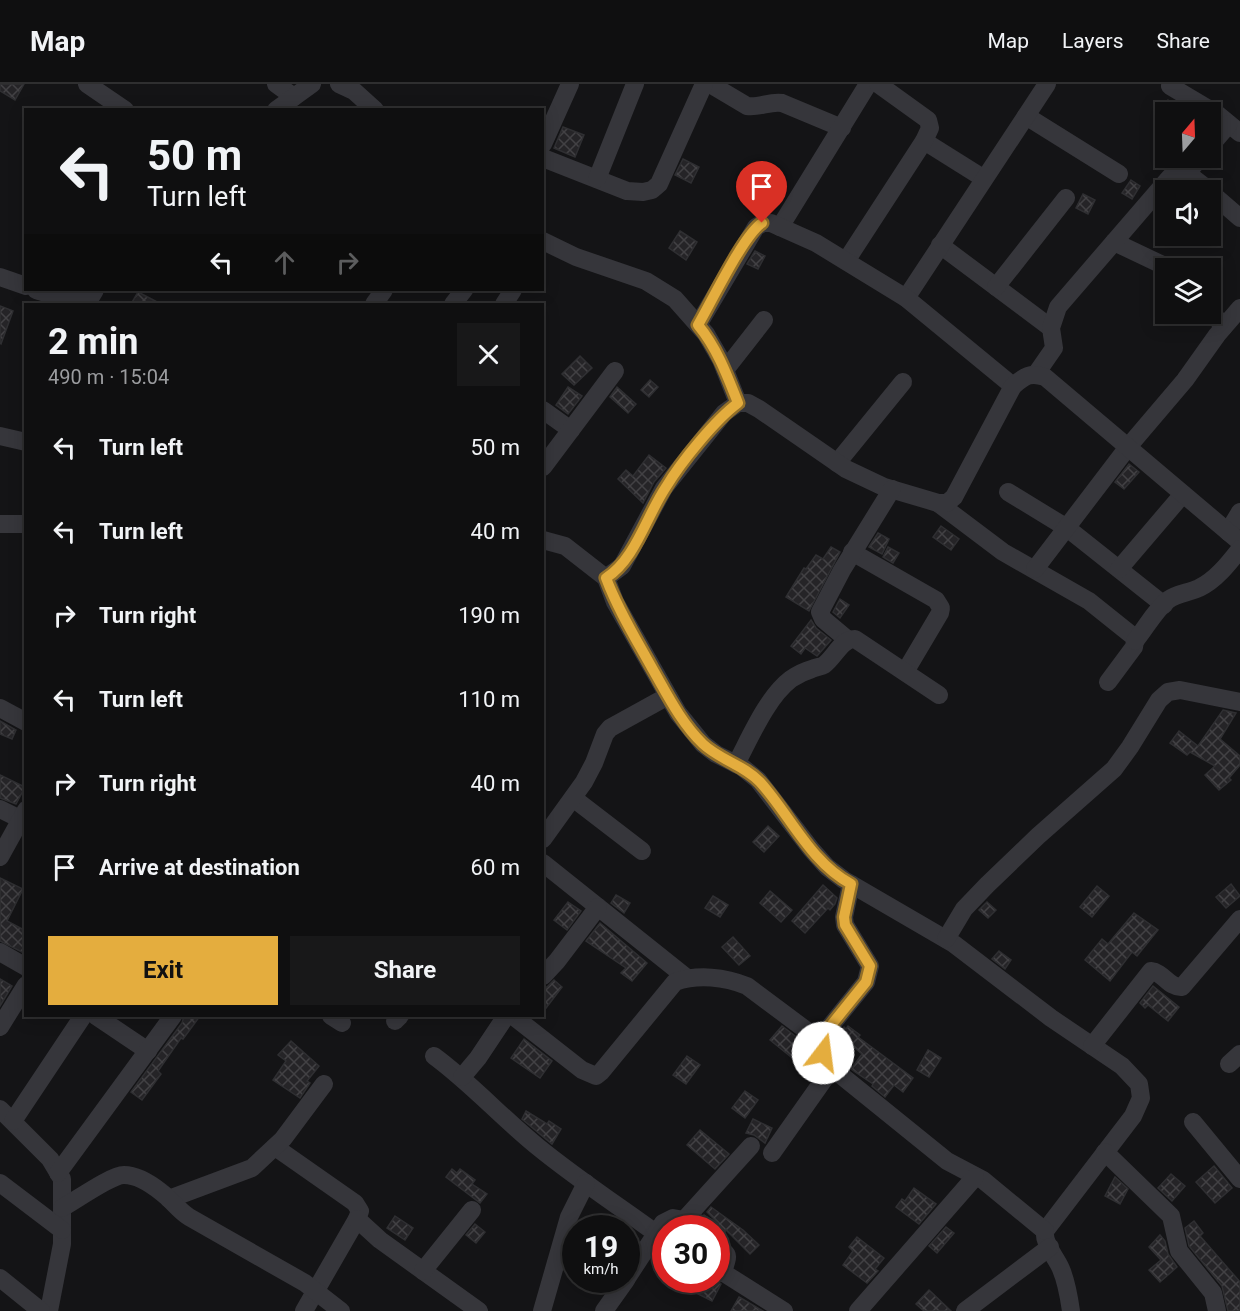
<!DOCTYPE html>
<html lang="en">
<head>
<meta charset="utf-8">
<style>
	body { margin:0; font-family:Roboto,sans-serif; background:#181819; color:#f1f3f6; height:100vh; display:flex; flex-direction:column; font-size:22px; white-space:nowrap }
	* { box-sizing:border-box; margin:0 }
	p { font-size:20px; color:#9b9c9f }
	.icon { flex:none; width:33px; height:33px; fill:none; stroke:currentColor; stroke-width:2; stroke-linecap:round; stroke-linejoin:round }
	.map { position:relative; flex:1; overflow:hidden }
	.panel { position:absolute; left:24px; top:219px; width:520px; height:714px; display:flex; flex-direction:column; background:#0f0f10; border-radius:0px; box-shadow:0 3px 15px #0003,0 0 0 2px #2f2f30 }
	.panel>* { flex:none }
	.banner { position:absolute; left:24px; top:24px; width:520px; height:183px; border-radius:0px; box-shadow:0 3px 15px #0003,0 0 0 2px #2f2f30; background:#0f0f10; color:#f1f3f6; overflow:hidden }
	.needle { width:39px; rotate:19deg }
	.fabs { position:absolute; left:1155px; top:18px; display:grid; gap:12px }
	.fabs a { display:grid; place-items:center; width:66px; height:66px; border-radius:0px; background:#0f0f10; box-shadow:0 3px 15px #0003,0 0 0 2px #2f2f30; font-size:30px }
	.speed { position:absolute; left:562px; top:1131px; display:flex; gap:12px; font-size:30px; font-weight:700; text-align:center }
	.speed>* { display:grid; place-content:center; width:78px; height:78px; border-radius:50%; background:#0f0f10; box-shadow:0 3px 15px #0003,0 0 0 2px #2f2f30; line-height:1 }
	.speed small { font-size:15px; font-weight:400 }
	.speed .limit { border:9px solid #d22; background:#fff; color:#111 }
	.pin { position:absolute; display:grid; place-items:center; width:51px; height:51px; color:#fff; margin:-62px -26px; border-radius:50% 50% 50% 0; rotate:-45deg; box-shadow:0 0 6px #0007 }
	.pin .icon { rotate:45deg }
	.me { position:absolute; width:66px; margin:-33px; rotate:15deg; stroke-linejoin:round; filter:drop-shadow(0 0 4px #0008) }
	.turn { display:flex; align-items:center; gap:21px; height:126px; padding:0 24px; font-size:27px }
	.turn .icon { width:78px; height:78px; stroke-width:2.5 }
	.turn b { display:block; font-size:42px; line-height:51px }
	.lanes { display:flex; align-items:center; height:57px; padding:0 24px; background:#0003; justify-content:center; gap:30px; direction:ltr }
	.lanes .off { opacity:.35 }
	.round { display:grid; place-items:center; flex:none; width:63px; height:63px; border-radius:0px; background:#181819 }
	.headline { display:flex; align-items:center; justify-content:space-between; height:102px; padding:0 24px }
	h1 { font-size:36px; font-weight:700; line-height:45px }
	.action { display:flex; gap:12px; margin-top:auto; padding:12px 24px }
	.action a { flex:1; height:69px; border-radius:0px; background:#e4ad3e; color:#111; font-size:24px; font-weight:700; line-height:69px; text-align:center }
	.action a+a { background:#181819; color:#f1f3f6 }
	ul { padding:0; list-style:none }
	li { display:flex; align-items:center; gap:18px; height:84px; padding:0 24px }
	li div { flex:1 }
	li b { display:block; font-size:22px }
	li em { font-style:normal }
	header { display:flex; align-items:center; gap:36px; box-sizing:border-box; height:84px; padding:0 30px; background:#0f0f10; border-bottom:2px solid #2f2f30 }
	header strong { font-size:28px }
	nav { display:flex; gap:33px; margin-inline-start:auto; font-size:21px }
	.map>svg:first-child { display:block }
	.building { fill:url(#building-cross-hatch); stroke:#2f2f32; stroke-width:1.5 }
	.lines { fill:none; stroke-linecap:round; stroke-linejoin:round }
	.minor { stroke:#36363b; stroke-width:18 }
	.route-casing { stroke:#947028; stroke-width:15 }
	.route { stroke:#e4ad3e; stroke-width:10 }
</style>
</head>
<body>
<header>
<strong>Map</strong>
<nav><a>Map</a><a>Layers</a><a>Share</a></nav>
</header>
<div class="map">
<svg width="1240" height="1227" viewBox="0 0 1240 1227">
	<defs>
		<pattern id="building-cross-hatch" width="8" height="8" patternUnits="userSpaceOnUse" patternTransform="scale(1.5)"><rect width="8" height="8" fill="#252427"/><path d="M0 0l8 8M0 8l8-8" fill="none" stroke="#424144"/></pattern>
	</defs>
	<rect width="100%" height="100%" fill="#141416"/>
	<g class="building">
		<polygon points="0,0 24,0 15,16 0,7"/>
		<polygon points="1168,16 1177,22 1172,28 1160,28"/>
		<polygon points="563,43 584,51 575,73 554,64"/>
		<polygon points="683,75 699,83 691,99 675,91"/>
		<polygon points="1131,96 1140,102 1132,115 1122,109"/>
		<polygon points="1083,110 1095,116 1088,130 1076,124"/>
		<polygon points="680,147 697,158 686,176 669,164"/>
		<polygon points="755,167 765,172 758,185 747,180"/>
		<polygon points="138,208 161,220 131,220"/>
		<polygon points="0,222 13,227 1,260 0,259"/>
		<polygon points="580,272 592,284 574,301 562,290"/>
		<polygon points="650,296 658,303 649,313 641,306"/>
		<polygon points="568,303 582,312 568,330 556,321"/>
		<polygon points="617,303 636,320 628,329 610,313"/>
		<polygon points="649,371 666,384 654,398 643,419 618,395 626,386 633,392"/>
		<polygon points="1129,380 1139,388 1124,405 1115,398"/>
		<polygon points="941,442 959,455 951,466 933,453"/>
		<polygon points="878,449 889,455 882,470 869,463"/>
		<polygon points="831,463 840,468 809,527 786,513 804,484 806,485 816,471 823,475"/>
		<polygon points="888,463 899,469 893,479 883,473"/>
		<polygon points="840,515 849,521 840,534 833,528"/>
		<polygon points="811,536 816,544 831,556 817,572 805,564 801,570 791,562"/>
		<polygon points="1223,626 1236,629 1220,655 1240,672 1240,681 1229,694 1231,696 1219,706 1205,691 1215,682 1190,668 1187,671 1170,659 1179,647 1198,662"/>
		<polygon points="0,637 16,646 12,655 0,650"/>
		<polygon points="0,691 25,703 16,720 0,714"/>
		<polygon points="768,742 779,752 764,768 753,758"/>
		<polygon points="0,794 23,805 7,837 26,847 26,870 0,857"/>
		<polygon points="1231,800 1240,812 1226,824 1216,813"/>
		<polygon points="823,801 837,814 835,820 830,826 828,824 805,849 792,837"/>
		<polygon points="1097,802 1109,812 1092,833 1080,823"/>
		<polygon points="770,807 792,826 781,838 760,819"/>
		<polygon points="616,811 630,819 624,829 611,819"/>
		<polygon points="713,812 728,821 720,833 705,824"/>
		<polygon points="568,818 581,827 567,846 554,836"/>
		<polygon points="987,818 996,826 988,834 979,826"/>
		<polygon points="1134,829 1158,846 1137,872 1132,868 1110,897 1085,876 1102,855 1108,860"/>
		<polygon points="600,839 647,879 632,897 621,889 626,884 586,857"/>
		<polygon points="733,853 750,872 739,881 722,863"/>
		<polygon points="999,867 1011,876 1005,885 992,875"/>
		<polygon points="0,895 12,902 0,922"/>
		<polygon points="554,896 562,903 543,928 543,903 547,903"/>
		<polygon points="1153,902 1179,923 1168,937 1148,921 1145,924 1140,919"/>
		<polygon points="184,932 200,932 183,955 181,954 158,987 161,990 142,1016 131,1008 182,939"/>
		<polygon points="782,942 808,962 796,977 770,956"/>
		<polygon points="848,942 860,951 858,953 913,994 903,1008 894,1001 885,1013 872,1002 873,1000 851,985 862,970 838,950 844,943 846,945"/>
		<polygon points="524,955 552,977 540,994 511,974"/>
		<polygon points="291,957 319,982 307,997 310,999 300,1014 273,996 286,977 278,971"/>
		<polygon points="928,966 941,974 929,993 917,986"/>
		<polygon points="687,972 700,981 686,1000 673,991"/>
		<polygon points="745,1007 758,1016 745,1034 732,1024"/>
		<polygon points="526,1027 547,1040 549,1037 561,1045 552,1060 522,1035"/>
		<polygon points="753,1035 772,1044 765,1059 754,1051 746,1049"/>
		<polygon points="700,1046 729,1070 715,1085 687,1061"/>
		<polygon points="1214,1082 1232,1104 1215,1119 1196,1098"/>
		<polygon points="452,1085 457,1089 460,1085 475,1096 472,1100 487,1110 480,1119 446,1093"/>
		<polygon points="1171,1090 1185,1102 1172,1117 1158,1104"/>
		<polygon points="1115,1093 1128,1105 1120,1120 1105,1112"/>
		<polygon points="914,1104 936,1120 919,1140 896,1123 902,1115 905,1117"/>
		<polygon points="711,1123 743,1146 759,1161 750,1170 726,1146 722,1152 717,1151 717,1144 706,1144 701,1134 704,1131 717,1140 718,1139 707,1128"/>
		<polygon points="395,1132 413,1144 405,1156 387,1144"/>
		<polygon points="1194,1137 1203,1149 1200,1152 1240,1198 1240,1227 1228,1227 1222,1202 1189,1162 1185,1144"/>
		<polygon points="475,1140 485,1148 476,1159 466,1151"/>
		<polygon points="946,1143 954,1149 937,1169 929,1162"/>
		<polygon points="1160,1151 1165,1157 1168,1170 1177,1183 1160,1198 1149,1186 1161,1176 1149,1163"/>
		<polygon points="857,1153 884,1174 875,1185 878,1187 867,1199 843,1181 853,1167 849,1163"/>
		<polygon points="700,1196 713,1196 721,1200 712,1217 694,1208"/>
		<polygon points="929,1206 951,1227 924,1227 916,1220"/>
		<polygon points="739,1213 763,1227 731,1227"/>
	</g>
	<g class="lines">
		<g class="minor">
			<polyline points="87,0 125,26"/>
			<polyline points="276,0 294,13"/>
			<polyline points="339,0 354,7 375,26"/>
			<path d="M710,0L747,22C759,24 770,17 782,19L842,44"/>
			<polyline points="1170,2 1217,30 1240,49"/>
			<polyline points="276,26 312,0"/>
			<polyline points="1026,32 1119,90"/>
			<polyline points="924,57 983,94"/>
			<polyline points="543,60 570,0"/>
			<polyline points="1210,62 1229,40"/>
			<polyline points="543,74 627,107 643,108 652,106 659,100 704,0"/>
			<polyline points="1187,89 1200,74"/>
			<polyline points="597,95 635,0"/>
			<polyline points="1210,108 1240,134"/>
			<polyline points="780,143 868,0"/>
			<polyline points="543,157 576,173 646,197 675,215 706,250 721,276 738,319"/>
			<polyline points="1114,158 1169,184"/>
			<polyline points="940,161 1051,244"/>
			<polyline points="846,177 924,57 930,44 928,36 878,0"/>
			<polyline points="0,193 26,202"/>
			<polyline points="996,203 1066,114"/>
			<path d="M36,206C54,211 70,219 89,216L95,206"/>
			<polyline points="906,214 1047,0"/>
			<polyline points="374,220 384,206"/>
			<polyline points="453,220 464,206"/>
			<polyline points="504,220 513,206"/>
			<polyline points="1210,227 1219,237 1223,244"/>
			<polyline points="698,241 756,143 763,139 771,139 816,159 906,214 1013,302"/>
			<polyline points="725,286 764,236"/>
			<polyline points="1036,290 1054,264 1051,244 1058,223 1170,93 1187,89 1209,106"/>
			<polyline points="543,326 571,346"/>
			<polyline points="0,352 26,358"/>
			<polyline points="837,379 903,298"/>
			<polyline points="543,383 615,287"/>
			<polyline points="1008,408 1067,444 1164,521"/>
			<polyline points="938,419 1003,468 1089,517 1134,553 1135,557 1134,563 1108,598"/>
			<polyline points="0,440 26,440"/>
			<polyline points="1228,448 1240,428"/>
			<path d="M543,456L565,462L606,494L615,518L678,629L703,660L716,670L742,683L758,696L811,765L827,783L844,796L954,860L1051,934L1122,982L1139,1000L1141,1014L1133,1032L1045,1147C1043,1160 1056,1173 1061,1185C1067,1199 1069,1213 1071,1227"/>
			<polyline points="852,468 936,516 941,524 940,529 905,588"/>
			<polyline points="1035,485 1128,363 1185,296 1217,251 1240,224"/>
			<polyline points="1119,485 1183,410"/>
			<path d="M606,494L622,482L664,404L724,329L738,319H748L759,325L846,385L884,403L938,419H947L954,413L1013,302C1025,292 1030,288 1045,293L1240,458"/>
			<polyline points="848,556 823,535 820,528 842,486 892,405"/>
			<path d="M1135,557C1146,544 1155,526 1168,516C1177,509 1189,509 1199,504C1216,496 1229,479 1240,465"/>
			<polyline points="0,624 26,638"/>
			<path d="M736,680C750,654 767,613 791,595C797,591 805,587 812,585C816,583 821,583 824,581C835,573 841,555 855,555L939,611"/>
			<polyline points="573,714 642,767"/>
			<polyline points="0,725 20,735"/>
			<polyline points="543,755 584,698 594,679 605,650 610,644 668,612"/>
			<polyline points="0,773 26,726"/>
			<polyline points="543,779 687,894"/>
			<path d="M851,800L844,833L845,841L870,882L866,898L824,950C820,963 823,974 832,984L947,1077L983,1096L1045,1147"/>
			<polyline points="946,855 964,825 987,801 1038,752 1114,685 1130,663 1159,616 1168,608 1180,606 1240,618"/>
			<polyline points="0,868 26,883"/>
			<polyline points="543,892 557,877 598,823"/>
			<polyline points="96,932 148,967"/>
			<polyline points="331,932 342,939"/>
			<path d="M513,932L582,986L596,992L601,988L675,898C698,890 725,893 747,902L822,958"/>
			<polyline points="395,937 400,932"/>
			<polyline points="0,943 26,901"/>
			<path d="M1092,962L1151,887C1163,888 1169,904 1182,903L1240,835"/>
			<path d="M434,972C472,1000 502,1034 538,1063C576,1094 617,1121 657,1150"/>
			<polyline points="1229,980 1240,970"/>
			<polyline points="462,993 478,974 506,932"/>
			<polyline points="0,1025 50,1075 62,1095 62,1160 49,1227"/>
			<polyline points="13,1037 83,932"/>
			<polyline points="1193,1038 1240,1095"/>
			<polyline points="275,1063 355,1119 360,1127 357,1135 304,1227"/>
			<polyline points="1105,1068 1171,1132 1179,1167 1213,1209 1217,1227"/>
			<polyline points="772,1069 832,984"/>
			<polyline points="58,1089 173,932"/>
			<polyline points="0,1099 62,1146"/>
			<polyline points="169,1115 252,1084 283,1055 324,1000"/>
			<path d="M62,1124C75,1117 111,1091 124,1091C138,1091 151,1100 161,1108C172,1116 178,1126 189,1133L305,1199L341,1227"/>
			<polyline points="357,1135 380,1156 479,1227"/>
			<polyline points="684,1136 751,1062"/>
			<path d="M717,1162C733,1174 726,1171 724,1187L727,1191L784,1227"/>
			<polyline points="423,1187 472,1126"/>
			<polyline points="0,1194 41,1227"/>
			<polyline points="627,1194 663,1139 673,1134 684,1136 695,1144"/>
			<polyline points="542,1227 569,1133 586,1099"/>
			<polyline points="604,1227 626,1196"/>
			<polyline points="858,1227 975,1093"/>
			<polyline points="965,1227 1050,1163"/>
		</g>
	</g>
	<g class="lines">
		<defs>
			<path id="route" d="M762,139C744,150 711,219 698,241C717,264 727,291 738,319C715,336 681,378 666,403C647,431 635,476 606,494C618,526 636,555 652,584C667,610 681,639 703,660C720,676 744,681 760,698C790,731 810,778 851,800L844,833L845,841L870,882L866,898L824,950L822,958L823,969"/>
		</defs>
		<use href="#route" class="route-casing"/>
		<use href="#route" class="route"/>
	</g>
</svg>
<div class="fabs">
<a><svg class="needle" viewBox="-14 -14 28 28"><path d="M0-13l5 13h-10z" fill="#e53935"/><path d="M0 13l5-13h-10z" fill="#9b9c9f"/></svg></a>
<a><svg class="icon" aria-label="sound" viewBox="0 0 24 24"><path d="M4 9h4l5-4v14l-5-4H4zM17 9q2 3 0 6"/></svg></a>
<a><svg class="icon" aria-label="layers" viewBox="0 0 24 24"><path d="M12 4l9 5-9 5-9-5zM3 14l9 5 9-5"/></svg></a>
</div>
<div class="speed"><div>19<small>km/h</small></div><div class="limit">30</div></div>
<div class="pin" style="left:762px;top:139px;background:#d93025"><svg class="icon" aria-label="arrive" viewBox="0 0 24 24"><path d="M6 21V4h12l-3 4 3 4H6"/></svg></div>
<svg class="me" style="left:823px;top:969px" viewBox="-20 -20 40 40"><circle r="19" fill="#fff"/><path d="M0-13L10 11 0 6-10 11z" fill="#e4ad3e"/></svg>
<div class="banner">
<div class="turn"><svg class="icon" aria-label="left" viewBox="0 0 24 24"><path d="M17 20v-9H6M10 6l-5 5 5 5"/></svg><div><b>50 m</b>Turn left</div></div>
<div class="lanes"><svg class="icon" aria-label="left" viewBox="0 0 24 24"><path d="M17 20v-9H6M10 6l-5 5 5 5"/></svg><svg class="icon off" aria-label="ahead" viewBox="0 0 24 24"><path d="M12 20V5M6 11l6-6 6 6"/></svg><svg class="icon off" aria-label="right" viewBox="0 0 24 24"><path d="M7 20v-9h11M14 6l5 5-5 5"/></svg></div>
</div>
<section class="panel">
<div class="headline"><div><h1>2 min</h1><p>490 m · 15:04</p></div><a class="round"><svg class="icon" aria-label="close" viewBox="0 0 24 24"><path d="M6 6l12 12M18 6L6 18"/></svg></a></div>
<ul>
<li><svg class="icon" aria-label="left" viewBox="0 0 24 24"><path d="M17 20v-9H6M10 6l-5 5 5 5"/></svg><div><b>Turn left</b></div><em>50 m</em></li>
<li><svg class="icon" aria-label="left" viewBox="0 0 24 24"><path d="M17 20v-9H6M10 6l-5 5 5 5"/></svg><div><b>Turn left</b></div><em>40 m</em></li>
<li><svg class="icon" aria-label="right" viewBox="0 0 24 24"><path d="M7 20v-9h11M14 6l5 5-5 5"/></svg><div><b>Turn right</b></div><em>190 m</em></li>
<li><svg class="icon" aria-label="left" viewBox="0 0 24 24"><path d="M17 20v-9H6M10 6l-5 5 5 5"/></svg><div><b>Turn left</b></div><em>110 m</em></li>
<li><svg class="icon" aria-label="right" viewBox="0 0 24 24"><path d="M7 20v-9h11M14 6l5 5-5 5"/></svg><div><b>Turn right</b></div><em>40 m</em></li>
<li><svg class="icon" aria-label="arrive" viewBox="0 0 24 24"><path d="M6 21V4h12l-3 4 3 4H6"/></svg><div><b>Arrive at destination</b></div><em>60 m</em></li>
</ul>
<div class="action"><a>Exit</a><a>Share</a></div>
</section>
</div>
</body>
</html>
